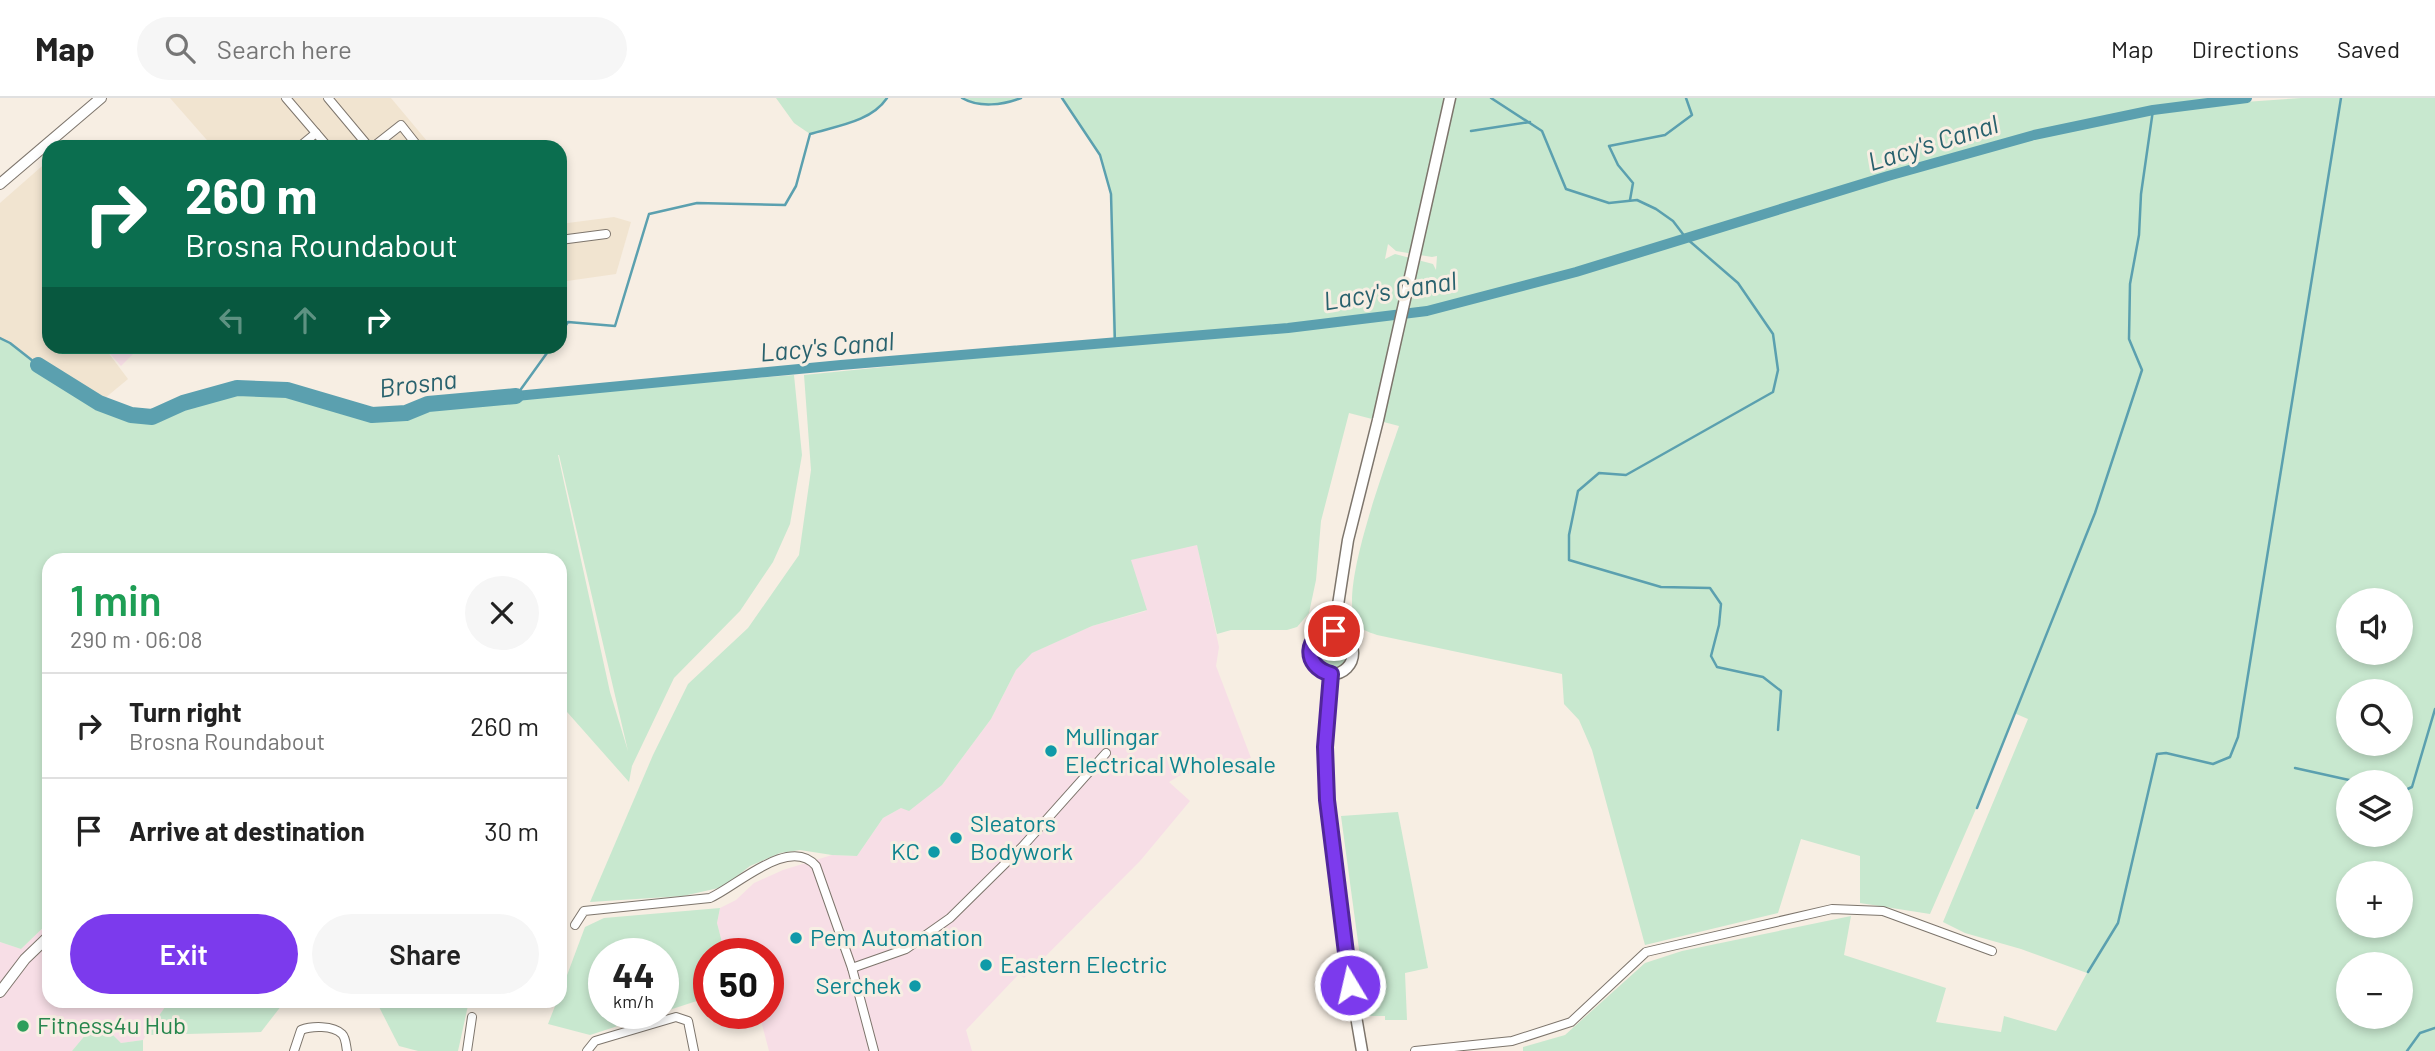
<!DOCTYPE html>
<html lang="en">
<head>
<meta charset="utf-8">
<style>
	body { margin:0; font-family:Barlow,sans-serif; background:#f6f6f6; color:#222; height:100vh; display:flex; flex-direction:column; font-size:26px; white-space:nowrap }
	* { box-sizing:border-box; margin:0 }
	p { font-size:23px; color:#767676 }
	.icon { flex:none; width:38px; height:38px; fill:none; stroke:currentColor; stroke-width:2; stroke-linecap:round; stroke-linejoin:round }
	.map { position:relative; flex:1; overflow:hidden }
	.panel { position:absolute; left:42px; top:455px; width:525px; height:455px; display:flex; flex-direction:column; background:#fff; border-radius:21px; box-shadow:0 4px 10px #0003 }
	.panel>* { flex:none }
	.guide { position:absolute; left:42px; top:42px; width:525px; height:214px; border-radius:21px; box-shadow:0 4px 10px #0003; background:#0b6e4f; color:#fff; overflow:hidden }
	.buttons { position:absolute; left:2336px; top:490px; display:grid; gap:14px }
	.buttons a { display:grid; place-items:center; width:77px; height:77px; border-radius:50%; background:#fff; box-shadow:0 4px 10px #0003; font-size:35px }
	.speed { position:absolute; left:588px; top:840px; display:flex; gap:14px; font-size:35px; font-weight:700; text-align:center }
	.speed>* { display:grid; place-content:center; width:91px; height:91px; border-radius:50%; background:#fff; box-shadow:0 4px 10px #0003; line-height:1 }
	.speed small { font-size:18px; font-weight:400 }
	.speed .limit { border:10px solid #d22; background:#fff; color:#111 }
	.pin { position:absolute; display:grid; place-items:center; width:60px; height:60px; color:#fff; margin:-30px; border:4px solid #fff; border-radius:50%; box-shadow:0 2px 7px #0007 }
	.me { position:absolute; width:77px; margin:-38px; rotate:351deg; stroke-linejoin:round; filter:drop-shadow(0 0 5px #0008) }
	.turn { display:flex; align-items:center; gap:24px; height:147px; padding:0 28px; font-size:32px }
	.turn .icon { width:91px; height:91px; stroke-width:2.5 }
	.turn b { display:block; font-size:49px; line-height:60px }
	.lanes { display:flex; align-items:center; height:66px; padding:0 28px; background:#0003; justify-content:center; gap:35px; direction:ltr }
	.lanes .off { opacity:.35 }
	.round { display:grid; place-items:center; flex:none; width:74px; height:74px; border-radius:37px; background:#f6f6f6 }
	.summary { display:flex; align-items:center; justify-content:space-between; height:119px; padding:0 28px }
	h1 { font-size:42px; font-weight:600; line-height:52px; color:#1e9e55 }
	.button { display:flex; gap:14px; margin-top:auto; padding:14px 28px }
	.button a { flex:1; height:80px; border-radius:42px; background:#7c3aed; color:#fff; font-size:28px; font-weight:600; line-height:80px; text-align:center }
	.button a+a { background:#f6f6f6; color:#222 }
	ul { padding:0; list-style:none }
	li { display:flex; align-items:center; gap:21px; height:105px; padding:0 28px; border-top:2px solid #e0e0e0 }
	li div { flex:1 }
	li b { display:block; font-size:26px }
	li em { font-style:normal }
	header { display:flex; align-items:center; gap:42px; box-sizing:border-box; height:98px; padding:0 35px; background:#fff; border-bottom:2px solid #e0e0e0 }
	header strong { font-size:33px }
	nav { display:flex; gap:38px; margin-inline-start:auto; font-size:24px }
	.search { width:490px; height:63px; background:#f6f6f6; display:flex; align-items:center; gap:18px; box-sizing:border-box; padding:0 24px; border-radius:38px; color:#767676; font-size:26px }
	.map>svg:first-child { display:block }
	.commercial { fill:#f1e4d0 }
	.industrial { fill:#f7dee6 }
	.green { fill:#c8e8cf; fill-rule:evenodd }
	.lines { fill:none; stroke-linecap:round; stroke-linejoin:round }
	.stream { stroke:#5ba0af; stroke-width:2.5 }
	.canal { stroke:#5ba0af; stroke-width:10 }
	.river { stroke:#5ba0af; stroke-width:16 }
	.minor-casing { stroke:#7d756c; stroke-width:10 }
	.tertiary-casing { stroke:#7d756c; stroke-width:12 }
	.secondary-casing { stroke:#7d756c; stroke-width:13 }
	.minor { stroke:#fff; stroke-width:8 }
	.tertiary { stroke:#fff; stroke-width:10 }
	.secondary { stroke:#fff; stroke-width:10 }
	.route-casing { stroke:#51269a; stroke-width:18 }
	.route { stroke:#7c3aed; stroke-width:12 }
	.culture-dot { fill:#0f9aa8; stroke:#f7eee3; stroke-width:2.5 }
	.leisure-dot { fill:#2e9e5b; stroke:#f7eee3; stroke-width:2.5 }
	.labels { text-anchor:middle; stroke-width:6; stroke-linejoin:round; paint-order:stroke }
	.culture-label { font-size:24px; fill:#0d838f; stroke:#f7eee3; text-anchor:start }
	.leisure-label { font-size:24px; fill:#27864d; stroke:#f7eee3; text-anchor:start }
	.water-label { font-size:26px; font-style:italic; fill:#28616d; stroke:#f7eee3 }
</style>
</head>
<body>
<header>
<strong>Map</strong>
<div class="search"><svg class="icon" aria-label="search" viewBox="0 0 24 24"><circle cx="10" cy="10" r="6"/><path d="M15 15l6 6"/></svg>Search here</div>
<nav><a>Map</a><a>Directions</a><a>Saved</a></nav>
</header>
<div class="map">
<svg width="2435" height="953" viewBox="0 0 2435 953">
	<rect width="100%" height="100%" fill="#f7eee3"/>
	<g class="commercial">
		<polygon points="170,0 391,0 432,49 213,49"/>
		<polygon points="49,62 49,248 104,249 128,281 99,305 38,267 10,245 0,240 0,105"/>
		<polygon points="614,119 631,124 616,176 560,184 560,126"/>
	</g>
	<g class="industrial">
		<polygon points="104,249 140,249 121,268"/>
		<polygon points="1197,446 1219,549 1216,568 1251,660 1179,678 1169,684 1190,703 1140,763 1024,880 1019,876 966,932 972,953 769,953 759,915 768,915 768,856 725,856 717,825 720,810 736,802 754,785 783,772 832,757 857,758 883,720 942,687 991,621 1016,572 1029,556 1092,528 1146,513 1130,462"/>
		<polygon points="49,824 49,903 169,903 143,942 121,945 107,931 87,935 72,953 0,953 0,844 21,851"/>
	</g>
	<g class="green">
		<path d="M776,0H887C871,24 836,28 810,36L794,25Z"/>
		<path d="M962,0H1021C1003,7 979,10 962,0Z"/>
		<path d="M1062,0H2247L2201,7L2301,0H2435V953H1523V949L1565,937L1645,865L1682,853L1851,818L1844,857L1946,890L1936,924L2001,934L2004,918L2056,933L2087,875L2021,851L1965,835L1943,824L2028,621L2014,615L1982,697L1930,816L1860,805V758L1801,741L1778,815L1645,847L1592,652L1579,622L1564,606L1562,576L1377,537C1368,534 1359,531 1355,523C1340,487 1386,367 1399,328L1349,315L1321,423L1316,482L1309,515L1297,529L1287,532H1231L1217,536L1197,447L1131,462L1147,512L1092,528L1032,555L1016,572L991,621L942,687L909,713L901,710L883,720L857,758L832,757L800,752L780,755L750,768L723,789L683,798L590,804L653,657L688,586L748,530L799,457L811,372L804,277L1113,246L1111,96L1100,57ZM1388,146L1396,153L1432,159L1437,158L1436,172L1433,166L1395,156L1385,161ZM2348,502H2401V555H2348ZM2348,593H2401V646H2348ZM2348,684H2401V737H2348ZM2348,775H2401V828H2348ZM2348,866H2401V919H2348Z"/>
		<path d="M0,240L10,245L38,267L99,305L131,317L152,319L183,305L237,290L287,292L372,317L406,315L428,306L516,298L794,277L802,357L790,426L773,464L740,513L674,580L632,668L629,684L560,606V462H49V824L21,851L0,844ZM558,357H559L628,653L610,594Z"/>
		<circle cx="1333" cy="555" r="15"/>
		<polygon points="1398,714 1428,870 1405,875 1407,922 1385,922 1385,918 1368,918 1341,718"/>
		<polygon points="720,810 717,825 725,856 709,856 709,899 663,914 663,856 604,856 604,915 658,915 590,937 548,926 557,903 560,903 560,896 585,829 604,820"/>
		<polygon points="169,903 285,903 261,934 146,937"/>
		<polygon points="376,903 469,903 458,953 418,953 399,948"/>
		<polygon points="96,930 107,931 121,945 143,942 143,953 72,953 87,935"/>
	</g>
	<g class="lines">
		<g class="stream">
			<path d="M962,0C979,10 1003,7 1021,0"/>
			<polyline points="1062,0 1100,57 1111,96 1115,246"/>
			<polyline points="1491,0 1542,33 1566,91 1609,105 1637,102 1656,111 1673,123 1686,140 1738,185 1773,236 1778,272 1773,294 1626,377 1599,375 1578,393 1569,437 1569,462 1661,489 1710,490 1721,506 1719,527 1711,558 1717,569 1763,579 1781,593 1778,632"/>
			<polyline points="1471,33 1530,24"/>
			<polyline points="1630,102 1633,85 1618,67 1609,48 1665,37 1692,17 1686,0"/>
			<path d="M560,236L568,224L615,228L649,116L697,105L785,107L796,88L810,36C836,28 871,24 887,0"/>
			<polyline points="0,240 10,245 38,267"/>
			<polyline points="516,298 552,248"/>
			<polyline points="2295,670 2358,684"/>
			<polyline points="2401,694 2412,689 2435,611"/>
			<polyline points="1977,710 2095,415 2142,272 2129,241 2130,186 2139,137 2141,96 2153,12"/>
			<polyline points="2088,874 2118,825 2157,656 2166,655 2213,666 2230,659 2238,639 2341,0"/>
			<polyline points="2407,953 2420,935 2435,930"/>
		</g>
		<polyline class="canal" points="516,298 841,267 1288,230 1427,213 1576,174 1888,78 2034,37 2153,12 2247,0"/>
		<polyline class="river" points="38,267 99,305 131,317 152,319 183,305 237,290 287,292 372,317 406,315 428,306 516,298"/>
		<defs>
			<g id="minor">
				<polyline points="286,0 328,49"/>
				<polyline points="328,0 369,49"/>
				<polyline points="299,49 316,35"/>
				<polyline points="373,49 401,27 416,46 412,49"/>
				<polyline points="560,142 606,136"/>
				<path d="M575,827L584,813L710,800C737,788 790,737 816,768L852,870L874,953"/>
				<polyline points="852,870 906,851 950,820 1023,748 1106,655"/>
				<path d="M294,953L301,932C311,928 333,927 342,936C346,940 346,948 347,953"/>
				<polyline points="467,953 472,919"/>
				<polyline points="587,953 595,943 676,919 688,923 694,953"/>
				<polyline points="1415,953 1512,943 1571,924 1646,854 1832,811 1883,813 1992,853"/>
			</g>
			<g id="tertiary">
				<polyline points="0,86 101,0"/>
				<polyline points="0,894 25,861 49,838"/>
			</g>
			<g id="secondary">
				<polyline points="1334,533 1348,442 1378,322 1450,0"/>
				<circle cx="1332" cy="555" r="21"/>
				<path d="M1331,576C1317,699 1341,832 1362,953"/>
			</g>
		</defs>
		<use href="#minor" class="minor-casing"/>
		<use href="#tertiary" class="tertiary-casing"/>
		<use href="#secondary" class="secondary-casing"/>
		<use href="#minor" class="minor"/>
		<use href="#tertiary" class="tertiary"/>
		<use href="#secondary" class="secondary"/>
	</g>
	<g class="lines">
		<defs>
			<path id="route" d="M1334,533C1304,535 1302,569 1331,576L1325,649L1327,702L1350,887"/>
		</defs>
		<use href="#route" class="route-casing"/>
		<use href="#route" class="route"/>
	</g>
	<g class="culture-dot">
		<circle cx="1051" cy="653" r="7"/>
		<circle cx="956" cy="740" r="7"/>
		<circle cx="934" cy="754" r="7"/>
		<circle cx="796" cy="840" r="7"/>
		<circle cx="986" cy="867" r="7"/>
		<circle cx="915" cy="888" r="7"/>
	</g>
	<circle class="leisure-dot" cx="23" cy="928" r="7"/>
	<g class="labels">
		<g class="culture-label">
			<text x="1065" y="647">Mullingar<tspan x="1065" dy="28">Electrical Wholesale</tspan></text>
			<text x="970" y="734">Sleators<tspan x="970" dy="28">Bodywork</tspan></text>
			<text x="920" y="762" text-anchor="end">KC</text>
			<text x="810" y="848">Pem Automation</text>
			<text x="1000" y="875">Eastern Electric</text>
			<text x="901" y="896" text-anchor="end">Serchek</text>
		</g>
		<g class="leisure-label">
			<text x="37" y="936">Fitness4u Hub</text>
		</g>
		<g class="water-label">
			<text transform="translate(1933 45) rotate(-17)" y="9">Lacy's Canal</text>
			<text transform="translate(1390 193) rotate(-9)" y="9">Lacy's Canal</text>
			<text transform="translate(827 249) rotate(-5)" y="9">Lacy's Canal</text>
			<text transform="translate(418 286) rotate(-7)" y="9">Brosna</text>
		</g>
	</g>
</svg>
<div class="buttons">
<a><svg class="icon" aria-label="sound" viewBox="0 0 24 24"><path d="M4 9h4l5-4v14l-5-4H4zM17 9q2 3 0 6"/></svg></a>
<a><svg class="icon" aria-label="search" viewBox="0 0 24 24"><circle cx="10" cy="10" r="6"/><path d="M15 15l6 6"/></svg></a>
<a><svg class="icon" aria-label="layers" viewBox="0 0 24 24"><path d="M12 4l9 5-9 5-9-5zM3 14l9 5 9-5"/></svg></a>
<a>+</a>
<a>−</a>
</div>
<div class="speed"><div>44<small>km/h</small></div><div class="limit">50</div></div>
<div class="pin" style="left:1334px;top:533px;background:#d93025"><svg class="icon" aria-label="arrive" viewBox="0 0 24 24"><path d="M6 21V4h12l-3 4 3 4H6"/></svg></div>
<svg class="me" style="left:1350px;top:887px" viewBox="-20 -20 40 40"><circle r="17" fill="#7c3aed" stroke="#fff" stroke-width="3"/><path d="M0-11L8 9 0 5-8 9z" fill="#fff"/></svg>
<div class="guide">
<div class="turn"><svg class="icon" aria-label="right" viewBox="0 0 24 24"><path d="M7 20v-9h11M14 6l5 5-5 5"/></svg><div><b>260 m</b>Brosna Roundabout</div></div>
<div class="lanes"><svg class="icon off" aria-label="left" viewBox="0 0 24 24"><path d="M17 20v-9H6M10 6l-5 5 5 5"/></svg><svg class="icon off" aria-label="ahead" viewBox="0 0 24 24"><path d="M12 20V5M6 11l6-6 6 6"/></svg><svg class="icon" aria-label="right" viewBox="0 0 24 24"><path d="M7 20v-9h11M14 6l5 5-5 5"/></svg></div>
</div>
<section class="panel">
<div class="summary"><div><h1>1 min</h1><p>290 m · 06:08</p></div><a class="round"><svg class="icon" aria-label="close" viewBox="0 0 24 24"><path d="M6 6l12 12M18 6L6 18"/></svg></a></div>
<ul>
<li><svg class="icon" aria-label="right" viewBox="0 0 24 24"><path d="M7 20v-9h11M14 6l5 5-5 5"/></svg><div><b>Turn right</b><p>Brosna Roundabout</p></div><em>260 m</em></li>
<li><svg class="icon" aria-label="arrive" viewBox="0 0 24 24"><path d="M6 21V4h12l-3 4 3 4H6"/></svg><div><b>Arrive at destination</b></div><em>30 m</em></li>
</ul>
<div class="button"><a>Exit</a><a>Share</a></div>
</section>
</div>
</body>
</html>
